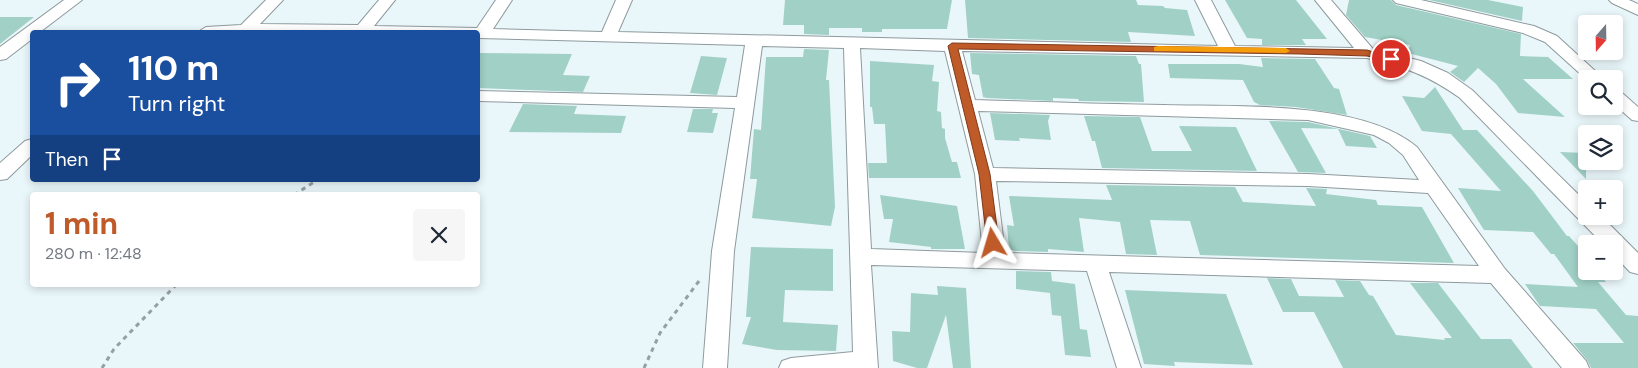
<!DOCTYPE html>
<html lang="en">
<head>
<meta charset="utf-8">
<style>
	body { margin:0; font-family:"DM Sans",sans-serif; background:#f6f6f7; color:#1f2937; height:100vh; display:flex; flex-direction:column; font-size:19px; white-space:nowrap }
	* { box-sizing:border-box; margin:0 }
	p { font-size:16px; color:#747a83 }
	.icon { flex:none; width:28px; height:28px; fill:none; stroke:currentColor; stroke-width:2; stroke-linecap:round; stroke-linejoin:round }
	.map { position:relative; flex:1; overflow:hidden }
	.details { position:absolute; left:30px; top:192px; width:450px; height:95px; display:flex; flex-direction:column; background:#fff; border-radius:5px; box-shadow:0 2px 8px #0003 }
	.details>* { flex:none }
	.guide { position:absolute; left:30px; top:30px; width:450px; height:152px; border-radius:5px; box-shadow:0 2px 8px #0003; background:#1a4fa0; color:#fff; overflow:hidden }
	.needle { width:32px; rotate:200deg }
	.fabs { position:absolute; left:1578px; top:15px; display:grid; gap:10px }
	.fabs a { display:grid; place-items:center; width:45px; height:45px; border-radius:5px; background:#fff; box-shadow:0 2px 8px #0003; font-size:25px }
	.pin { position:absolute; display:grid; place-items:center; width:42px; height:42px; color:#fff; margin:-21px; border:2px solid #fff; border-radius:50%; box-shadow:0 1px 5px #0007 }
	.me { position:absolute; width:55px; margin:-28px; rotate:353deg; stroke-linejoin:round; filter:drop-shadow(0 0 4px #0008) }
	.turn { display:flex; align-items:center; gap:18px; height:105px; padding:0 15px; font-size:22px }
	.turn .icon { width:65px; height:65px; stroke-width:2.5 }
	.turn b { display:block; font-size:35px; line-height:42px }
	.then { display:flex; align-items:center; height:48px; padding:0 15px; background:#0003; gap:10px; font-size:19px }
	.round { display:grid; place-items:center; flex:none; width:52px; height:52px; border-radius:5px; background:#f6f6f7 }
	.head { display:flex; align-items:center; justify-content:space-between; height:85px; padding:0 15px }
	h1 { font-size:30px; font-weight:700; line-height:38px; color:#bf5a29 }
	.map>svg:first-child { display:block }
	.building { fill:#a1d1c6 }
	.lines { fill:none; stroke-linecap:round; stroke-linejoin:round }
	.minor-casing { stroke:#8e9a9d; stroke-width:2 }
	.path { stroke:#96a0a2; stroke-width:3; stroke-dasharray:4.5 4.5; stroke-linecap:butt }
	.minor { fill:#fff; fill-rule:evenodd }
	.route { fill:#bf5a29; stroke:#7c3a1b }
	.slow { fill:#f59e0b }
</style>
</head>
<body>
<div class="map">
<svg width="1638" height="368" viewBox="0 0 1638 368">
	<rect width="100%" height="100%" fill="#eaf7fa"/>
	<g class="building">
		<polygon points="785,0 952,0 947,29 882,29 882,32 862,32 862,28 829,28 829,35 804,34 804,25 783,25"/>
		<polygon points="965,0 1136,0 1138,5 1163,6 1165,8 1187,10 1195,36 1128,32 1131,42 968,38"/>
		<polygon points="1225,0 1296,0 1327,39 1302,39 1306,45 1262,45 1262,39 1247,38"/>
		<polygon points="1349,0 1391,0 1396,5 1521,34 1520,56 1548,57 1573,79 1523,79 1565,117 1518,113 1496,84 1478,68 1464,82 1450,72 1458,66 1408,53 1410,45 1365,37 1346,15"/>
		<polygon points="1429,0 1488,0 1523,7 1522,21"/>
		<polygon points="0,17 34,17 0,44"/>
		<polygon points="804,49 829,50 826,80 829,80 835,207 831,226 752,218 757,179 750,179 754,129 761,130 766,57 803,57"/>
		<polygon points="478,53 572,54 563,75 590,76 583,92 478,88"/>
		<polygon points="970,53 1136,56 1139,64 1141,64 1144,102 1079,101 1078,99 1053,98 1053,101 987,98 983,97 979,75 972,74"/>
		<polygon points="701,56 727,58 717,95 690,93"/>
		<polygon points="1261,58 1315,59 1334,88 1339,89 1347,115 1296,107 1260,105 1254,102 1243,80 1170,78 1168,64 1239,64 1263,67"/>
		<polygon points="870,61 934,65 932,81 939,82 937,111 941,112 942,128 945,129 945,138 952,162 957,162 961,178 869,178 868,163 887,163 885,124 874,124 872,107 870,107"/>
		<polygon points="1435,87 1463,130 1477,130 1533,191 1567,236 1569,236 1586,255 1584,255 1586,271 1597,271 1606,282 1598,282 1626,315 1638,316 1638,368 1591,368 1587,360 1573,343 1624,343 1596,309 1540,306 1525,284 1578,287 1554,254 1551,254 1533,232 1484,230 1482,227 1458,188 1501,191 1451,134 1422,131 1402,96 1424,98"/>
		<polygon points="523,104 577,106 574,114 626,116 621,133 509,132"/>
		<polygon points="693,109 713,109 712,113 718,113 713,133 687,132"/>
		<polygon points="990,113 1050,115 1048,121 1051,140 1019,138 1020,141 995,140"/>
		<polygon points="1084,116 1140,117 1152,151 1192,151 1179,126 1236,127 1257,171 1102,168 1095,141 1092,141"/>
		<polygon points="1269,121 1308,122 1370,136 1377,148 1346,146 1338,129 1301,128 1326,173 1298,172"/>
		<polygon points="1560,152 1586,153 1586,179"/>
		<polygon points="1106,185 1235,187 1243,202 1316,206 1306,188 1327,189 1326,194 1376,200 1378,205 1422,207 1454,263 1200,255 1190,221 1150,220 1157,255 1126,254 1120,222 1079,218 1084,252 1048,249 1048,252 1015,251 1009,249 1007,225 1014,226 1009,196 1112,200"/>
		<polygon points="880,195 957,206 965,249 931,249 931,247 889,242 893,219 884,219"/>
		<polygon points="751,247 833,249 833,291 785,290 783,322 838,325 836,351 777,350 742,344 751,317 746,317"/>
		<polygon points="1016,271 1051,272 1052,281 1075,284 1080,329 1087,330 1091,357 1065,355 1061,316 1052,315 1050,293 1016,289"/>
		<polygon points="1267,278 1291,279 1299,296 1344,297 1335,280 1360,281 1369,295 1373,296 1396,335 1445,340 1444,338 1452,338 1410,283 1438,283 1481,339 1511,339 1533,368 1343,368 1314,312 1283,312"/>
		<polygon points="937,286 966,288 971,368 953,368 946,315 927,368 917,368 893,361 892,331 910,332 911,293 938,295"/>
		<polygon points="1125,290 1226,294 1253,365 1174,362 1175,366 1144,364"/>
	</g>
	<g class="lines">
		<defs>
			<g id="minor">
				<polygon points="64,0 82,0 40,32 32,32 32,39 6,59 0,60 0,47"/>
				<path d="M266,0H283L260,24L358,25L379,0H395L374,26L477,28L496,0H512L493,29L602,32L616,0H632L618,32L1218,46L1195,0H1211L1235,46L1354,48L1315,0H1331L1373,49L1421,61L1448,73L1472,90L1586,202V216H1601L1638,253V274L1630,272L1614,255V244H1603L1460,98C1428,75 1404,67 1367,58L962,51L975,100C1038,102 1101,104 1164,105C1235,107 1361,100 1417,147L1505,269L1586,361L1589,368H1562L1491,283L1109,272L1141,368H1117L1087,271L871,265L878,368H779L782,361L791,358L853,352L844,48L762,46L734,251L727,368H703L712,251L735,108L478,101V91L737,97L745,45L478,38V32H198L206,27L241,25ZM860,48L945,51L975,174L983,253L871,249ZM978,111L1308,120L1374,135L1389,143L1403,155L1419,180L1308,174L993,168ZM996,181L1308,186L1428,193L1479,266L1005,253Z"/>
				<polygon points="1393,0 1421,0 1534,26 1557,36 1604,79 1586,79 1545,42 1523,33 1396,3"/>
				<polygon points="1609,0 1629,0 1638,4 1638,15 1612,3"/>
				<polygon points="1614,90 1620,91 1638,107 1638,121 1632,120 1614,104"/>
				<polygon points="32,139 32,155 7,179 0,180 0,163 25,141"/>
			</g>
		</defs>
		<use href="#minor" class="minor-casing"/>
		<g class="path">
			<polyline points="294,195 317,180"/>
			<polyline points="102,368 114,349 176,285"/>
			<polyline points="644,368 660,333 699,281"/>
		</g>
		<use href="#minor" class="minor"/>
	</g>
	<polygon class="route" points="952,43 1367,50 1396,59 1391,61 1367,56 1300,54 958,49 990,174 999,243 993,247 987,243 979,174 948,46"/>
	<polygon class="slow" points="1158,46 1286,48 1290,51 1286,53 1154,51 1154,47"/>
</svg>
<div class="fabs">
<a><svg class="needle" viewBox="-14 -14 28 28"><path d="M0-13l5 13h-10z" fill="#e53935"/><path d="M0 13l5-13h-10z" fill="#747a83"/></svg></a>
<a><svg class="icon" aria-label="search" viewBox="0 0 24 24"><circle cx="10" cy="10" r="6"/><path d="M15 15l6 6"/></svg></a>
<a><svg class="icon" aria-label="layers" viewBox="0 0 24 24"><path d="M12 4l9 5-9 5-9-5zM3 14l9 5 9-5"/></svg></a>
<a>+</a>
<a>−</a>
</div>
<div class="pin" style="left:1391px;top:59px;background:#d93025"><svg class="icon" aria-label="arrive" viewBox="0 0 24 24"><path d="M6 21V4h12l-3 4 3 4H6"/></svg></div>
<svg class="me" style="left:993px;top:243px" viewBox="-20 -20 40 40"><path d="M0-17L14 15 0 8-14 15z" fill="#bf5a29" stroke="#fff" stroke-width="4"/></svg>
<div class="guide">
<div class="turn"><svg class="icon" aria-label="right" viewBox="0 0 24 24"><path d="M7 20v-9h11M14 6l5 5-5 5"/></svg><div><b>110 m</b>Turn right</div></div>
<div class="then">Then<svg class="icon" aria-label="arrive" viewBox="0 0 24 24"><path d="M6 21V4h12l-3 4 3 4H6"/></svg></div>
</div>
<section class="details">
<div class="head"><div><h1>1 min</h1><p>280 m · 12:48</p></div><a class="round"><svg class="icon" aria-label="close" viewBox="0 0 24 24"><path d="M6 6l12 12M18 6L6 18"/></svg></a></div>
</section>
</div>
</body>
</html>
